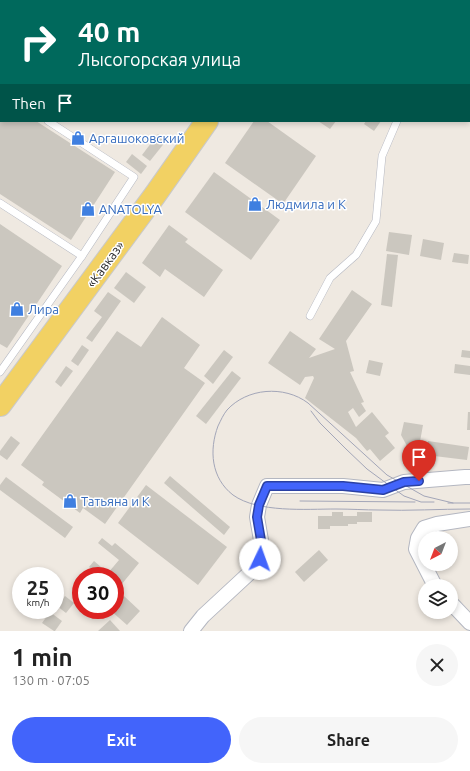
<!DOCTYPE html>
<html lang="en">
<head>
<meta charset="utf-8">
<style>
	body { margin:0; font-family:Ubuntu,sans-serif; background:#f6f6f6; color:#222; height:100vh; display:flex; flex-direction:column; font-size:15px; white-space:nowrap }
	* { box-sizing:border-box; margin:0 }
	p { font-size:13px; color:#767676 }
	.icon { flex:none; width:22px; height:22px; fill:none; stroke:currentColor; stroke-width:2; stroke-linecap:round; stroke-linejoin:round }
	.map { position:relative; height:631px; overflow:hidden }
	.details { display:flex; flex-direction:column; background:#fff; flex:1 }
	.details>* { flex:none }
	.top-card { position:absolute; left:0px; top:0px; width:470px; height:122px; box-shadow:0 2px 6px #0003; background:#00695c; color:#fff; overflow:hidden }
	.needle { width:26px; rotate:222deg }
	.tools { position:absolute; left:418px; top:531px; display:grid; gap:8px }
	.tools a { display:grid; place-items:center; width:40px; height:40px; border-radius:50%; background:#fff; box-shadow:0 2px 6px #0003; font-size:20px }
	.speed { position:absolute; left:12px; top:567px; display:flex; gap:8px; font-size:20px; font-weight:700; text-align:center }
	.speed>* { display:grid; place-content:center; width:52px; height:52px; border-radius:50%; background:#fff; box-shadow:0 2px 6px #0003; line-height:1 }
	.speed small { font-size:10px; font-weight:400 }
	.speed .limit { border:6px solid #d22; background:#fff; color:#111 }
	.pin { position:absolute; display:grid; place-items:center; width:34px; height:34px; color:#fff; margin:-41px -17px; border-radius:50% 50% 50% 0; rotate:-45deg; box-shadow:0 0 4px #0007 }
	.pin .icon { rotate:45deg }
	.me { position:absolute; width:44px; margin:-22px; rotate:3deg; stroke-linejoin:round; filter:drop-shadow(0 0 3px #0008) }
	.turn { display:flex; align-items:center; gap:14px; height:84px; padding:0 12px; font-size:18px }
	.turn .icon { width:52px; height:52px; stroke-width:2.5 }
	.turn b { display:block; font-size:28px; line-height:34px }
	.then { display:flex; align-items:center; height:38px; padding:0 12px; background:#0003; gap:8px; font-size:15px }
	.round { display:grid; place-items:center; flex:none; width:42px; height:42px; border-radius:21px; background:#f6f6f6 }
	.overview { display:flex; align-items:center; justify-content:space-between; height:68px; padding:0 12px }
	h1 { font-size:24px; font-weight:600; line-height:30px }
	.cta { display:flex; gap:8px; margin-top:auto; padding:8px 12px }
	.cta a { flex:1; height:46px; border-radius:24px; background:#4264fb; color:#fff; font-size:16px; font-weight:600; line-height:46px; text-align:center }
	.cta a+a { background:#f6f6f6; color:#222 }
	.map>svg:first-child { display:block }
	.building { fill:#cbc7bf }
	.lines { fill:none; stroke-linecap:round; stroke-linejoin:round }
	.service-casing { stroke:#b4b7c1; stroke-width:8 }
	.minor-casing { stroke:#b4b7c1; stroke-width:16 }
	.primary-casing { stroke:#c9c9c9; stroke-width:24 }
	.service { stroke:#fff; stroke-width:7 }
	.minor { stroke:#fff; stroke-width:14 }
	.primary { stroke:#f2d163; stroke-width:22 }
	.tram { stroke:#a3a6b8; stroke-width:1 }
	.route-casing { stroke:#2b41a3; stroke-width:10 }
	.route { stroke:#4264fb; stroke-width:7 }
	.labels { text-anchor:middle; stroke-width:3; stroke-linejoin:round; paint-order:stroke }
	.shop-label { font-size:13px; fill:#366cbe; stroke:#fff; text-anchor:start }
	.street-label { font-size:13px; fill:#2e2e2e; stroke:#fff }
</style>
</head>
<body>
<div class="map">
<svg width="470" height="631" viewBox="0 0 470 631">
	<rect width="100%" height="100%" fill="#efe9e1"/>
	<g class="building">
		<polygon points="0,121 36,121 115,172 71,240 0,194"/>
		<polygon points="254,121 267,121 316,156 283,204 225,163"/>
		<polygon points="318,121 336,121 330,129"/>
		<polygon points="366,121 381,121 374,131 364,124"/>
		<polygon points="158,134 166,141 150,161 142,155"/>
		<polygon points="132,154 147,166 141,174 126,162"/>
		<polygon points="214,172 280,220 251,260 185,212"/>
		<polygon points="0,224 62,266 7,348 0,344"/>
		<polygon points="169,225 188,239 185,242 223,270 204,297 165,269 160,277 142,263"/>
		<polygon points="389,232 412,235 409,255 386,251"/>
		<polygon points="423,239 444,243 441,260 420,256"/>
		<polygon points="454,253 469,255 468,264 452,262"/>
		<polygon points="387,254 398,255 392,307 381,305"/>
		<polygon points="126,272 146,287 134,303 114,288"/>
		<polygon points="352,290 372,304 346,341 354,371 350,372 364,402 361,403 366,411 359,417 353,408 348,412 356,427 372,412 389,433 385,436 395,448 380,461 370,449 367,451 356,438 305,398 314,378 313,376 305,377 300,385 268,363 290,331 316,349 309,358 335,349 319,339"/>
		<polygon points="108,292 121,301 92,342 86,338 102,317 94,311"/>
		<polygon points="162,317 200,345 184,368 205,383 105,524 83,508 80,513 42,485 44,482 21,465 117,331 141,347"/>
		<polygon points="82,345 89,350 78,366 71,361"/>
		<polygon points="224,350 233,357 213,384 204,376"/>
		<polygon points="462,350 470,351 470,358 461,357"/>
		<polygon points="369,360 383,363 380,376 366,373"/>
		<polygon points="455,364 470,366 470,375 454,373"/>
		<polygon points="66,366 73,371 61,387 55,382"/>
		<polygon points="232,371 241,378 206,424 196,416"/>
		<polygon points="468,412 470,412 470,430 467,430"/>
		<polygon points="404,422 423,425 419,447 407,446 401,435"/>
		<polygon points="11,436 20,443 7,460 0,455 0,451"/>
		<polygon points="428,441 469,447 467,460 426,455"/>
		<polygon points="170,476 230,527 224,535 164,483"/>
		<polygon points="6,477 73,527 65,538 0,490 0,485"/>
		<polygon points="146,485 227,547 198,585 118,523"/>
		<polygon points="332,512 343,512 343,516 357,516 357,512 372,512 372,522 357,522 357,524 348,524 348,526 330,526 330,529 318,529 318,516 332,516"/>
		<polygon points="102,538 112,546 115,543 139,563 117,590 115,588 115,576 100,576 89,567 94,561 108,573 119,560 98,543"/>
		<polygon points="319,550 328,560 304,582 295,572"/>
		<polygon points="65,596 74,603 66,613 57,606"/>
		<polygon points="124,596 140,611 127,625 110,610 115,610 115,605"/>
		<polygon points="50,612 62,621 55,631 54,631 42,623"/>
		<polygon points="110,620 120,631 98,631"/>
	</g>
	<g class="lines">
		<defs>
			<g id="service">
				<polyline points="468,0 470,1"/>
				<polyline points="469,8 470,6"/>
				<polyline points="0,90 1,91"/>
				<polyline points="469,99 470,99"/>
				<polyline points="0,203 82,256"/>
				<polyline points="310,316 330,278 356,255 376,221 382,156 397,121"/>
				<polyline points="0,372 82,256 134,177 48,121"/>
			</g>
			<g id="minor">
				<polyline points="435,586 416,549 418,538 424,528 437,524 470,519"/>
				<polyline points="451,603 470,623"/>
				<polyline points="191,631 203,616 257,566 263,552 257,517 259,505 267,486 343,486 383,490 404,482 465,477 470,477"/>
			</g>
			<g id="primary">
				<polyline points="272,1 272,0"/>
				<polyline points="296,1 297,0"/>
				<polyline points="0,405 155,195 207,121"/>
			</g>
		</defs>
		<use href="#service" class="service-casing"/>
		<use href="#minor" class="minor-casing"/>
		<use href="#primary" class="primary-casing"/>
		<use href="#service" class="service"/>
		<use href="#minor" class="minor"/>
		<use href="#primary" class="primary"/>
		<g class="tram">
			<polyline points="311,411 320,423 346,449 367,469 386,483 404,496 421,502 434,502"/>
			<polyline points="300,501 415,502"/>
			<polyline points="448,503 470,503"/>
			<path d="M453,503L424,496L387,475L308,403C284,385 247,388 227,410C223,415 221,420 218,426C209,450 211,478 233,495C258,513 306,509 336,509C351,509 365,510 379,510C409,511 440,509 470,509"/>
		</g>
	</g>
	<g class="lines">
		<defs>
			<polyline id="route" points="260,559 263,552 257,517 259,505 267,486 343,486 383,490 404,482 419,481"/>
		</defs>
		<use href="#route" class="route-casing"/>
		<use href="#route" class="route"/>
	</g>
	<defs>
		<symbol id="shop-bare" viewBox="-9 -9 18 18"><path d="M-5-2.5h2.3a2.7 3.5 0 0 1 5.4 0H5L5.5 6h-11ZM-1.5-2.5h3a1.5 2.3 0 0 0-3 0Z" fill="#3f7fe0" stroke="#fff" stroke-width="2.5" paint-order="stroke"/></symbol>
	</defs>
	<g fill-rule="evenodd">
		<use href="#shop-bare" x="68" y="128" width="20" height="20"/>
		<use href="#shop-bare" x="245" y="194" width="20" height="20"/>
		<use href="#shop-bare" x="78" y="199" width="20" height="20"/>
		<use href="#shop-bare" x="7" y="299" width="20" height="20"/>
		<use href="#shop-bare" x="60" y="491" width="20" height="20"/>
	</g>
	<g class="labels">
		<g class="shop-label">
			<text x="89" y="143">Аргашоковский</text>
			<text x="266" y="209">Людмила и К</text>
			<text x="99" y="214">ANATOLYA</text>
			<text x="28" y="314">Лира</text>
			<text x="81" y="506">Татьяна и К</text>
		</g>
		<g class="street-label">
			<text transform="translate(105 264) rotate(-54)" y="5">«Кавказ»</text>
		</g>
	</g>
</svg>
<div class="tools">
<a><svg class="needle" viewBox="-14 -14 28 28"><path d="M0-13l5 13h-10z" fill="#e53935"/><path d="M0 13l5-13h-10z" fill="#767676"/></svg></a>
<a><svg class="icon" aria-label="layers" viewBox="0 0 24 24"><path d="M12 4l9 5-9 5-9-5zM3 14l9 5 9-5"/></svg></a>
</div>
<div class="speed"><div>25<small>km/h</small></div><div class="limit">30</div></div>
<div class="pin" style="left:419px;top:481px;background:#d93025"><svg class="icon" aria-label="arrive" viewBox="0 0 24 24"><path d="M6 21V4h12l-3 4 3 4H6"/></svg></div>
<svg class="me" style="left:260px;top:559px" viewBox="-20 -20 40 40"><circle r="19" fill="#fff"/><path d="M0-13L10 11 0 6-10 11z" fill="#4264fb"/></svg>
<div class="top-card">
<div class="turn"><svg class="icon" aria-label="right" viewBox="0 0 24 24"><path d="M7 20v-9h11M14 6l5 5-5 5"/></svg><div><b>40 m</b>Лысогорская улица</div></div>
<div class="then">Then<svg class="icon" aria-label="arrive" viewBox="0 0 24 24"><path d="M6 21V4h12l-3 4 3 4H6"/></svg></div>
</div>
</div>
<section class="details">
<div class="overview"><div><h1>1 min</h1><p>130 m · 07:05</p></div><a class="round"><svg class="icon" aria-label="close" viewBox="0 0 24 24"><path d="M6 6l12 12M18 6L6 18"/></svg></a></div>
<div class="cta"><a>Exit</a><a>Share</a></div>
</section>
</body>
</html>
